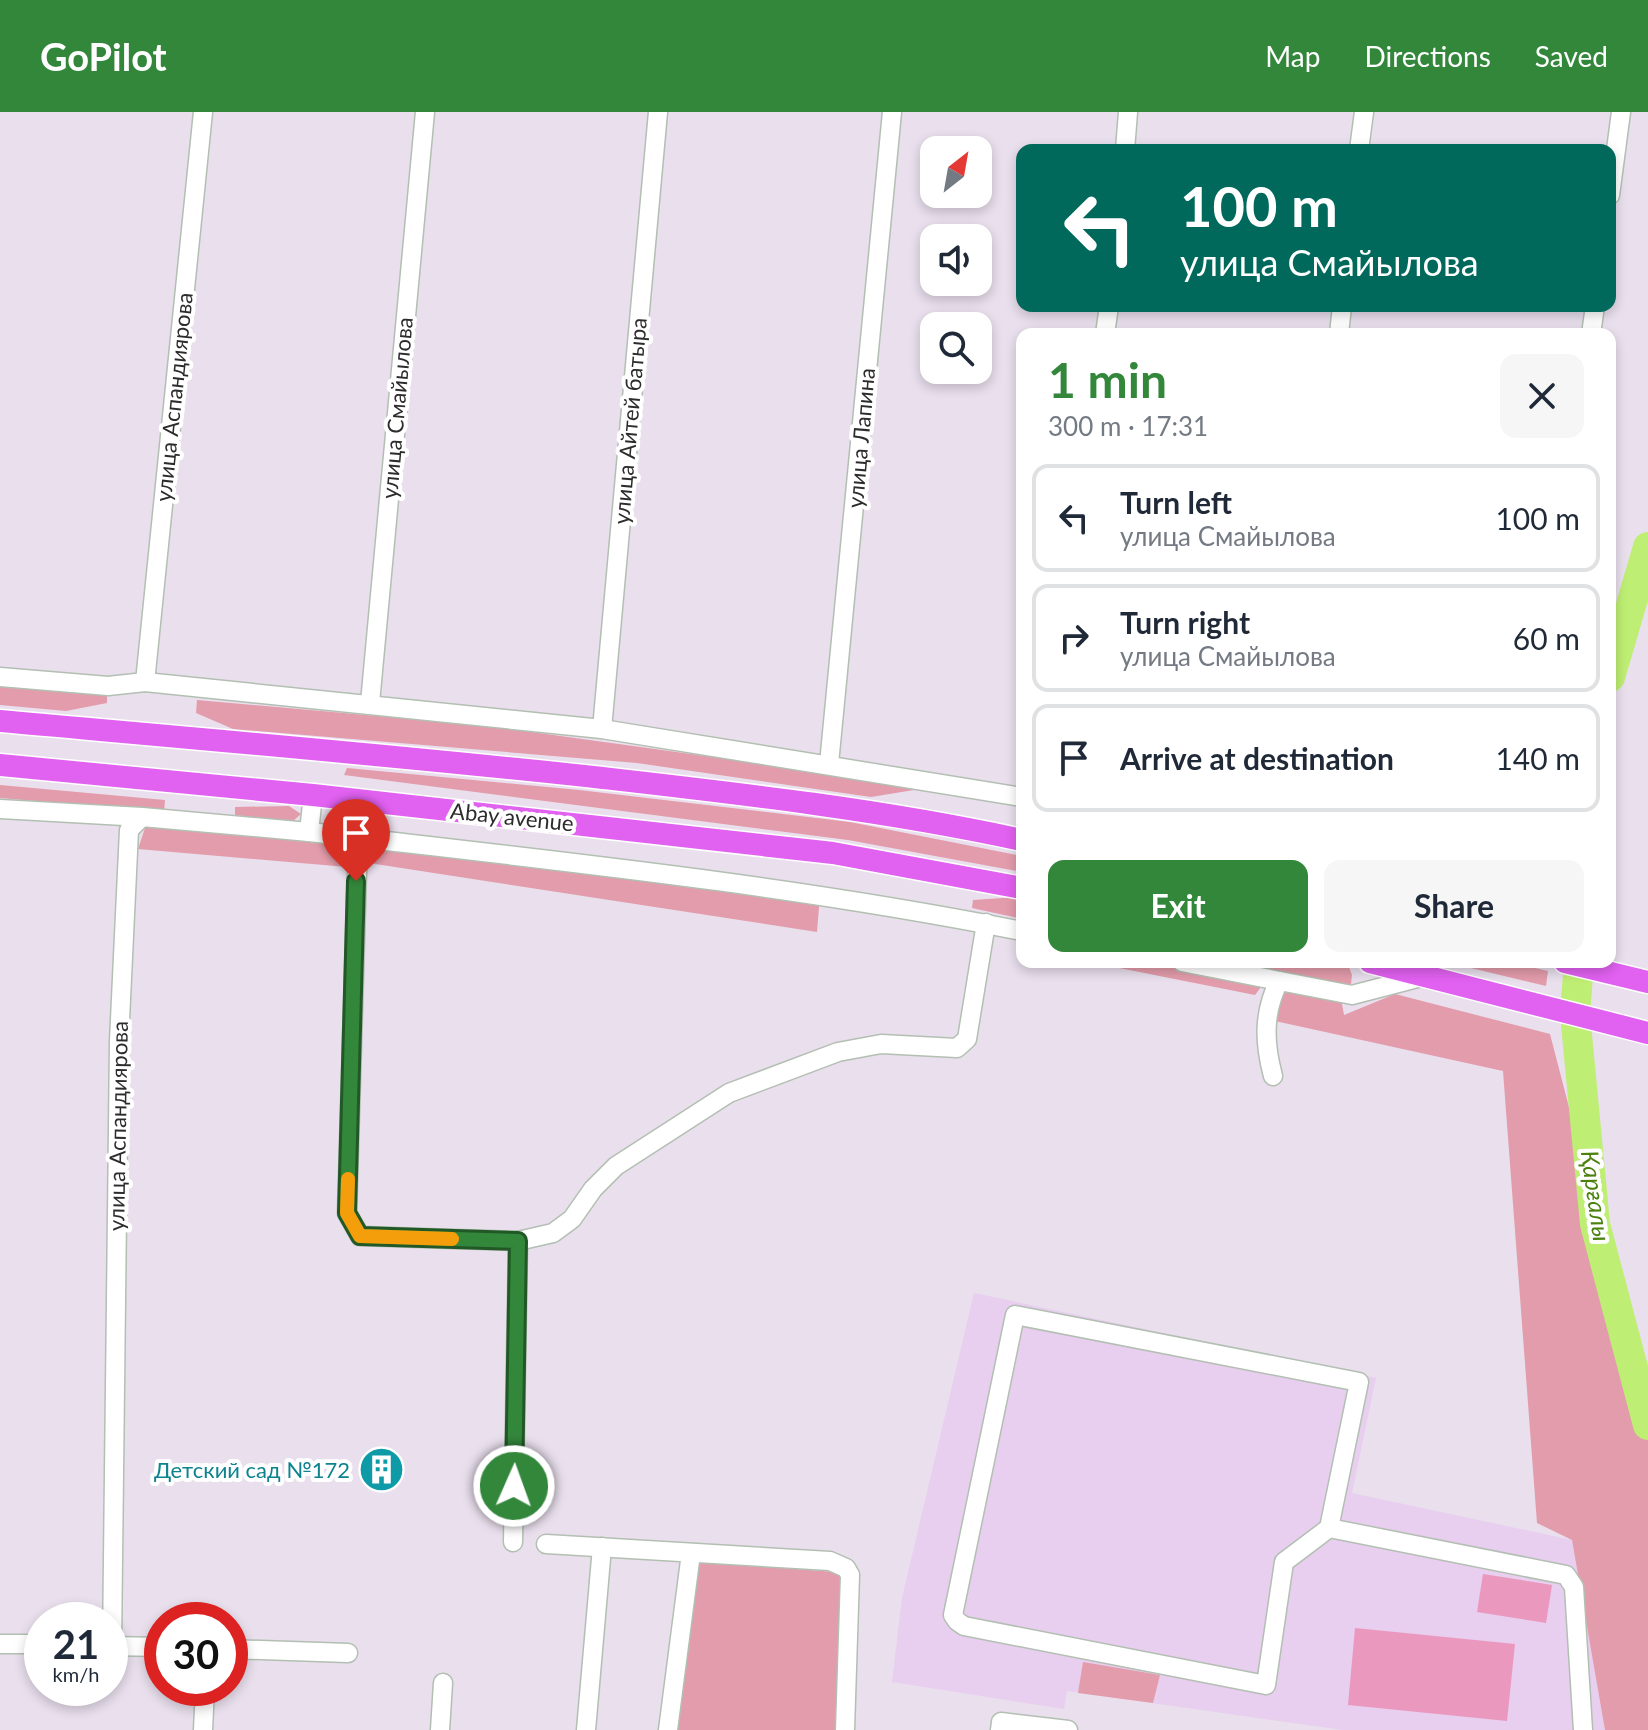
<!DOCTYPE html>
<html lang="en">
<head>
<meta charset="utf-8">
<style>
	body { margin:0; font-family:Lato,sans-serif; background:#f6f6f7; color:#1f2937; height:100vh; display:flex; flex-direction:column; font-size:30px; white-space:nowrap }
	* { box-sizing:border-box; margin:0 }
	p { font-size:26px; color:#747a83 }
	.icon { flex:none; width:44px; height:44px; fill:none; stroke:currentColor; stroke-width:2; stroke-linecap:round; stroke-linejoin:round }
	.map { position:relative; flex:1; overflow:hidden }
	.sheet { position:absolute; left:1016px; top:216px; width:600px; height:640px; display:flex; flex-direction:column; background:#fff; border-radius:16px; box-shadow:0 4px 12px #0003 }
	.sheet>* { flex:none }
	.banner { position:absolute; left:1016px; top:32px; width:600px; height:168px; border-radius:16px; box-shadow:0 4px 12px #0003; background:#00695c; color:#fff; overflow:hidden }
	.needle { width:52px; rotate:31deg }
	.buttons { position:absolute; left:920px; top:24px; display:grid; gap:16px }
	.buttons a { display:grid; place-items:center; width:72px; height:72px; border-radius:16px; background:#fff; box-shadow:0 4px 12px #0003; font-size:40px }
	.speed { position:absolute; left:24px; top:1490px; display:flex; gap:16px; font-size:40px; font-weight:700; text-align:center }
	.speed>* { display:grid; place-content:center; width:104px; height:104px; border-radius:50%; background:#fff; box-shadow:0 4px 12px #0003; line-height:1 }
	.speed small { font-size:20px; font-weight:400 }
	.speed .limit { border:12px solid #d22; background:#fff; color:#111 }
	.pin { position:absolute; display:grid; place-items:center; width:68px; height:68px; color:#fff; margin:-82px -34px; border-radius:50% 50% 50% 0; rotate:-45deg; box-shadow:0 0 8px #0007 }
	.pin .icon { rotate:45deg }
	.me { position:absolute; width:88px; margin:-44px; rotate:2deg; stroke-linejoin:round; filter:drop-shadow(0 0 6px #0008) }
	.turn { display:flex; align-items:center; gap:28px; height:168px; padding:0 32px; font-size:36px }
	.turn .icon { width:104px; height:104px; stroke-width:2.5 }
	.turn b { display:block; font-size:56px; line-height:68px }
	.round { display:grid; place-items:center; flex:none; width:84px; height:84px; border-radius:16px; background:#f6f6f7 }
	.head { display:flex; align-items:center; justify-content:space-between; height:136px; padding:0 32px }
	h1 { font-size:48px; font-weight:700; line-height:60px; color:#33873b }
	.action { display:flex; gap:16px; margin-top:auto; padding:16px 32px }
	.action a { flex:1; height:92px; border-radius:16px; background:#33873b; color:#fff; font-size:32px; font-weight:700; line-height:92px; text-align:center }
	.action a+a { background:#f6f6f7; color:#1f2937 }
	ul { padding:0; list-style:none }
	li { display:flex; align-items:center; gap:24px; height:108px; margin:0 16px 12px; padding:0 16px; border:4px solid #e0e1e3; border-radius:16px }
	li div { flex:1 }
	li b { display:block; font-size:30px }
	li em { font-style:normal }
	header { display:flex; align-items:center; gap:48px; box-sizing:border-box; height:112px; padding:0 40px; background:#33873b; color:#fff }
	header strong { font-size:38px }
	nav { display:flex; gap:44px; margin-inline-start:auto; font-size:28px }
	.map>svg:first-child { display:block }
	.education { fill:#e8ceef }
	.green { fill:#e39cab }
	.pitch { fill:#ea98bd }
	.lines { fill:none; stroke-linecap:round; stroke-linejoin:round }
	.river { stroke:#beee73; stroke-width:30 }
	.minor-casing { stroke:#b3bfb2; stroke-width:21 }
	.major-casing { stroke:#fff; stroke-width:25 }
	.minor { stroke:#fff; stroke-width:18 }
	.major { stroke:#e161f0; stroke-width:22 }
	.route-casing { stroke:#215826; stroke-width:20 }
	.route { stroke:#33873b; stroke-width:14 }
	.slow { stroke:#f59e0b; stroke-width:14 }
	.labels { text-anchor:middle; stroke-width:8; stroke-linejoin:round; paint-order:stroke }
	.street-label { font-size:22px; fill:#2c2c2c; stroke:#fff }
	.culture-label { font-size:22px; fill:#0d838f; stroke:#fff; text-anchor:end }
	.water-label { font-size:24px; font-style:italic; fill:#4b810f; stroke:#fff }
</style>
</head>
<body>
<header>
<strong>GoPilot</strong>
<nav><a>Map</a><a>Directions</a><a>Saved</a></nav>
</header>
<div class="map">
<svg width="1648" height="1618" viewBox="0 0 1648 1618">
	<rect width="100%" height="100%" fill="#e9dfed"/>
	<polygon class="education" points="974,1181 1376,1266 1352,1381 1572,1428 1606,1618 1343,1618 1067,1579 1064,1597 892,1570 902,1486"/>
	<g class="green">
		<polygon points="0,574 107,582 107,591 66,599 0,593"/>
		<polygon points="197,588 489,614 915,673 914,678 871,685 637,651 233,617 196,601"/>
		<polygon points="347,656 579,678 850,710 1022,744 1022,760 848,728 344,663"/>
		<polygon points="0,673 165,688 164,700 0,686"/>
		<polygon points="289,694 301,702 292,710 235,703 235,695"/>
		<polygon points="163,715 341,732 347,741 347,755 138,737 145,716"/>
		<polygon points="371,727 820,783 817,820 369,751"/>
		<polygon points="1017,785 1022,786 1022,807 972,796 973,788"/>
		<polygon points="1089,850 1182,850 1267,867 1255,883"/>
		<polygon points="1222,850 1325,850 1349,855 1352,863 1351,872 1341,876"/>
		<polygon points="1446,850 1508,850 1548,859 1546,874"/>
		<polygon points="1295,872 1340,881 1344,903 1395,882 1550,922 1648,1300 1648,1618 1605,1618 1572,1428 1537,1411 1503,959 1275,909 1277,888"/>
		<polygon points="702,1450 836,1460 843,1466 836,1618 677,1618 675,1610 697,1456"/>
		<polygon points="1083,1550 1160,1563 1153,1591 1078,1581"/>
	</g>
	<g class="pitch">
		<polygon points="1483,1462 1552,1473 1546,1511 1477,1500"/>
		<polygon points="1355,1516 1515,1532 1507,1609 1348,1593"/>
	</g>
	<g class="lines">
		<g class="river">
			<polyline points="1610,565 1648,435"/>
			<polyline points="1579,850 1575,902 1595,1112 1648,1313"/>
		</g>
		<defs>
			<g id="minor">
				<polyline points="1125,38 1128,0"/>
				<polyline points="1359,38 1364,0"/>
				<polyline points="1610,83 1621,0"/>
				<polyline points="1105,222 1109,194"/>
				<polyline points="1339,222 1342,194"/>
				<polyline points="1591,222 1595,194"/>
				<polyline points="0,565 108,574 145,570 602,617 1022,685"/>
				<polyline points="145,570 203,0"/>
				<polyline points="370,591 425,0"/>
				<polyline points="602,617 658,0"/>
				<polyline points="829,652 892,0"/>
				<polyline points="0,697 142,705"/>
				<path d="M309,720C548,748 786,772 1022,819"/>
				<polyline points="358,726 347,1101 360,1124 518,1129 513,1430"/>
				<polyline points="1182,850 1352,883 1425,864"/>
				<path d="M1273,964C1264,930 1263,901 1279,869"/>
				<polyline points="518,1129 553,1121 572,1107 593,1077 616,1054 729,981 838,940 881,932 957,936 967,927 986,811"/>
				<polyline points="1329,1416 1284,1450 1266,1573 964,1514 957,1509 953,1503 1015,1203 1359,1270 1329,1416 1566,1463 1574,1475 1583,1618"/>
				<polyline points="546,1432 830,1449 846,1456 850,1463 845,1618"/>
				<polyline points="0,1532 42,1532"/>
				<polyline points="110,1534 162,1535"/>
				<polyline points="112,1534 119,929 129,718 142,705 309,720 313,683"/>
				<polyline points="230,1537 348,1541"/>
				<polyline points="203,1618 205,1576"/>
				<polyline points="440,1618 443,1571"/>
				<polyline points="586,1618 602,1435"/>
				<polyline points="668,1618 691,1441"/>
				<polyline points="1000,1618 1001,1610 1068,1618"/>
			</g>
			<g id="major">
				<path d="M0,609C201,627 402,644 603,666C743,682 884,698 1022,728"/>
				<polyline points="0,653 313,683 833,741 1022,776"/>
				<polyline points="1370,850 1648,921"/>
				<polyline points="1565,850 1648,870"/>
			</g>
		</defs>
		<use href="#minor" class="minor-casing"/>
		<use href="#major" class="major-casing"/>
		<use href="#minor" class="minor"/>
		<use href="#major" class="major"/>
	</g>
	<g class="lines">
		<defs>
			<polyline id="route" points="356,769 347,1101 360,1124 518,1129 514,1374"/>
		</defs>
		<use href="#route" class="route-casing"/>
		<use href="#route" class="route"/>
		<polyline class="slow" points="348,1067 347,1101 360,1124 452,1127"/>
	</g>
	<defs>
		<symbol id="building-disc" viewBox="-11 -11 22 22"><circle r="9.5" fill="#0f9aa8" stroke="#fff"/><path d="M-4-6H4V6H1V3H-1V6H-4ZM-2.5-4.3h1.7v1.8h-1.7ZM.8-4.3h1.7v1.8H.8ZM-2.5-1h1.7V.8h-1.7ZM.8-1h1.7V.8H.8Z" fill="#fff"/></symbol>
	</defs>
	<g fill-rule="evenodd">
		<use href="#building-disc" x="356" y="1332" width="51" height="51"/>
	</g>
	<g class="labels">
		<g class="street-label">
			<text transform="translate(174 285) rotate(-84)" y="8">улица Аспандиярова</text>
			<text transform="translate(397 296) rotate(-85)" y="8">улица Смайылова</text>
			<text transform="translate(630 309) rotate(-85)" y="8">улица Айтей батыра</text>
			<text transform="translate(861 326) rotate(-85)" y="8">улица Лапина</text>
			<text transform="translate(512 705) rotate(6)" y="8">Abay avenue</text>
			<text transform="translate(118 1014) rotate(-89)" y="8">улица Аспандиярова</text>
		</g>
		<g class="culture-label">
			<text x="350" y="1366">Детский сад №172</text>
		</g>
		<g class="water-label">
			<text transform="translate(1595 1084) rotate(82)" y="8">Қарғалы</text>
		</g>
	</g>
</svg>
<div class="buttons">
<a><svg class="needle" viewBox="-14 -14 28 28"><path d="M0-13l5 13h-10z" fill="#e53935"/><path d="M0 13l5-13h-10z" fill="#747a83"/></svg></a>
<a><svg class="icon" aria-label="sound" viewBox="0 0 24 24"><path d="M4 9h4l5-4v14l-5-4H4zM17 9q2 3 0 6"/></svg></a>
<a><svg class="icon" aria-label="search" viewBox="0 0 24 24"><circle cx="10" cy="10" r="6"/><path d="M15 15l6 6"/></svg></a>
</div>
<div class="speed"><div>21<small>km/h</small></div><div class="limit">30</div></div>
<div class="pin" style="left:356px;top:769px;background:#d93025"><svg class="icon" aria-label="arrive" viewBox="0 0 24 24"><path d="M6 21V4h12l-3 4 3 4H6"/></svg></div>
<svg class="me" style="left:514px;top:1374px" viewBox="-20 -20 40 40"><circle r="17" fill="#33873b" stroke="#fff" stroke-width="3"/><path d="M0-11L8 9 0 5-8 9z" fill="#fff"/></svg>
<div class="banner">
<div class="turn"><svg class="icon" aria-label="left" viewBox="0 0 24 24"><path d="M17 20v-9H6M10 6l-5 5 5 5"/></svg><div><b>100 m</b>улица Смайылова</div></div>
</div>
<section class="sheet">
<div class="head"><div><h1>1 min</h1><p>300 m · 17:31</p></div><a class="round"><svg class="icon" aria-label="close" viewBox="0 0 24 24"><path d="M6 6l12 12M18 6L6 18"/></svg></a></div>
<ul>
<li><svg class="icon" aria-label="left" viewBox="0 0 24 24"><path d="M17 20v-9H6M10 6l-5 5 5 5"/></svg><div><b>Turn left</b><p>улица Смайылова</p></div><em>100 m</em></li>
<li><svg class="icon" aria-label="right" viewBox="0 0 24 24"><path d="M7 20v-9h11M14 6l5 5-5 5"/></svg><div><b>Turn right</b><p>улица Смайылова</p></div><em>60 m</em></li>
<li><svg class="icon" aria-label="arrive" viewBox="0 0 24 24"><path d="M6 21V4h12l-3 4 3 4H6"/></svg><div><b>Arrive at destination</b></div><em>140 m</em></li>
</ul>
<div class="action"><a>Exit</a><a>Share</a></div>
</section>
</div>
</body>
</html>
